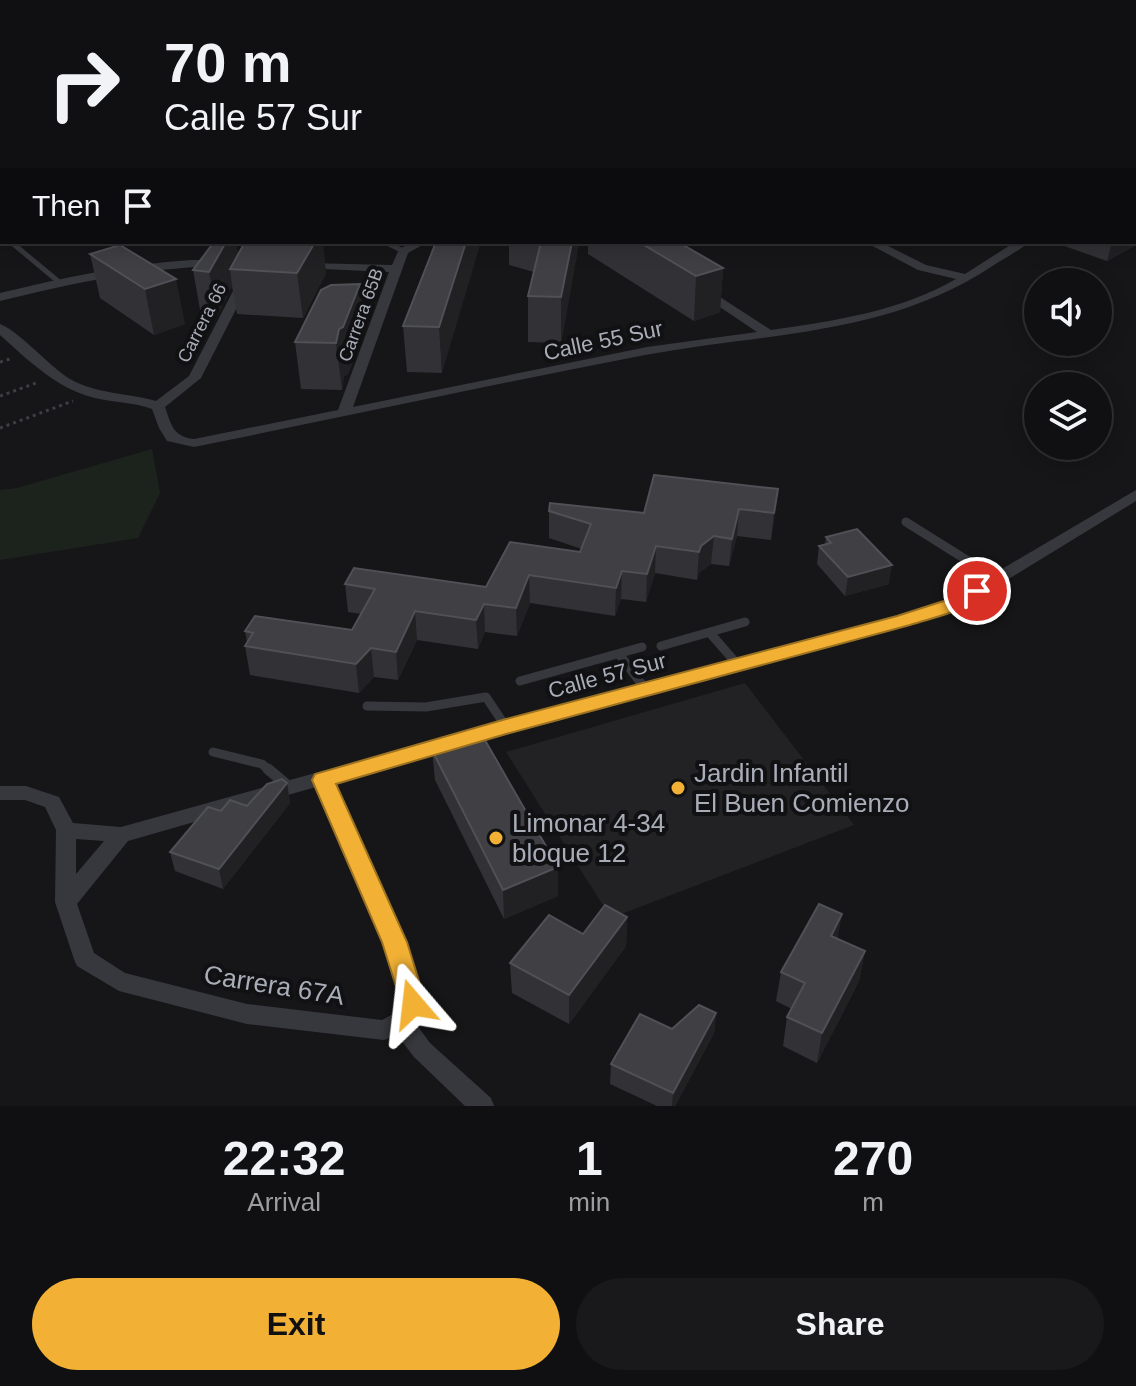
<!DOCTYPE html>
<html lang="en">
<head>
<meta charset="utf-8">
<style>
	body { margin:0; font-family:Arial,sans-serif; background:#19191b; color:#f1f3f6; height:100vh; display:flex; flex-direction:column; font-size:30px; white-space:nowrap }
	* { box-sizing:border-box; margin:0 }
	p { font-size:26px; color:#9c9d9f }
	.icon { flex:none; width:44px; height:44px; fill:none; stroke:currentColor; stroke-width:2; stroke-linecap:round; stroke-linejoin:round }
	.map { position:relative; height:1106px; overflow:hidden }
	.drawer { display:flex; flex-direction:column; background:#101012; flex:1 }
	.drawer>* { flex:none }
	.top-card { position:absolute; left:0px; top:0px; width:1136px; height:244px; box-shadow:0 4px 20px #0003,0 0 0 2px #303032; background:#101012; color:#f1f3f6; overflow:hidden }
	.tools { position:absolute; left:1024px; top:268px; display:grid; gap:16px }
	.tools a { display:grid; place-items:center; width:88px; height:88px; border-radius:50%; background:#101012; box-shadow:0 4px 20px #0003,0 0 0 2px #303032; font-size:40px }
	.pin { position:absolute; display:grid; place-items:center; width:68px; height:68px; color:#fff; margin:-34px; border:4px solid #fff; border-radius:50%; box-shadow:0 2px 8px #0007 }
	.me { position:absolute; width:88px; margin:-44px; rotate:343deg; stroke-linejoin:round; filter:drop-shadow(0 0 6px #0008) }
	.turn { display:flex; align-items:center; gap:28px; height:168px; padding:0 32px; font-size:36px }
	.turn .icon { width:104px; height:104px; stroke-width:2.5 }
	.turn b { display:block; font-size:56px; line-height:68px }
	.then { display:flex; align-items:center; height:76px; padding:0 32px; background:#0003; gap:16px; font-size:30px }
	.eta { display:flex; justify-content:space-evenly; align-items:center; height:136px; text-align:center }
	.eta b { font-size:48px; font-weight:600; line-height:56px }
	.button { display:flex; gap:16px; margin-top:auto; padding:16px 32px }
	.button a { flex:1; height:92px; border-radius:48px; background:#f2b134; color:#111; font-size:32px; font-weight:600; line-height:92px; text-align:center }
	.button a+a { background:#19191b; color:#f1f3f6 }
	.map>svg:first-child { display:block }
	.built { fill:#222225 }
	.green { fill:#1c231d }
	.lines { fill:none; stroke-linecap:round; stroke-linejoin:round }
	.path { stroke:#3d3f44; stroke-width:3; stroke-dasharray:3 4; stroke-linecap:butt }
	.service-far2 { stroke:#37383d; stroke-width:5 }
	.service-far1 { stroke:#37383d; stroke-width:9 }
	.service { stroke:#37383d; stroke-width:11 }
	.minor { fill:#37383d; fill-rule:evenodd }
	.wall { fill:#323236 }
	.shaded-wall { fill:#212124 }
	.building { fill:#3f3f44; stroke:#4f5156; stroke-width:2 }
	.route { fill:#f2b134; stroke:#9d7322; stroke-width:2 }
	.poi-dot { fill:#f2b134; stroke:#111113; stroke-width:3 }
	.labels { text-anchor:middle; stroke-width:8; stroke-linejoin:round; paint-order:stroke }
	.far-street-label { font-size:18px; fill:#a8adb8; stroke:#111113 }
	.street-label { font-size:22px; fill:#a8adb8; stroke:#111113 }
	.near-poi-label { font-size:26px; fill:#a8adb8; stroke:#111113; text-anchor:start }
	.near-street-label { font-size:26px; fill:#a8adb8; stroke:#111113 }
</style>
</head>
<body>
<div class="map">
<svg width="1136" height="1106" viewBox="0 0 1136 1106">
	<rect width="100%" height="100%" fill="#161618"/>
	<polygon class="built" points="745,683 854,825 611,918 506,752"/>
	<polygon class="green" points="152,449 160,493 138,538 0,560 0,490 17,488"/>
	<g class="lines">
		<g class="path">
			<polyline points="0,362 13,358"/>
			<polyline points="0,396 39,382"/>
			<polyline points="0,428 73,401"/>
		</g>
		<g class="service-far2">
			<polyline points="11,242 59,282"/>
			<polyline points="385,242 403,251"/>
		</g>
		<g class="service-far1">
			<polyline points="906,522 997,579"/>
			<polyline points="710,633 737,664"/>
			<polyline points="661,646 745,622"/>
			<polyline points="619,654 646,690"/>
			<polyline points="520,681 642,647"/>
			<polyline points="367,706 426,707 486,697 506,727"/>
			<polyline points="213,752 262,764 270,771"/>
		</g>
		<polyline class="service" points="268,769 287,785"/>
		<g class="minor">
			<polygon points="428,0 450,0 453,2 431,2"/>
			<polygon points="493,0 514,0 517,2 496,2"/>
			<polygon points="584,0 595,0 582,2"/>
			<polygon points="647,0 655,0 646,2"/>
			<polygon points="793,0 802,0 804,2 795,2"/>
			<polygon points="1051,0 1059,0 1060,2 1052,2"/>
			<polygon points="2,104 2,110 0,111 0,105"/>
			<polygon points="1134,150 1136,151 1136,157 1134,156"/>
			<path d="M247,242H259V264L201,378L165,407C171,424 173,437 194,439L338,410L389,272L302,268L300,266L306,263L392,265L399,249L413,242H428L408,253L353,407L647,347L757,332L699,293L697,290L703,286L771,330C834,321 901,311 956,279L918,270L865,242H880L926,265L965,274L1015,242H1029C1019,251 1005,258 994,265C886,337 767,332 645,355C494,384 344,417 194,447L167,441L159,428L152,409C134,402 114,403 95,398C57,389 28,360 0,335V324C20,332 48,365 70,379C97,394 127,393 156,401L189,376L247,264Z"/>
			<path d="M191,260H219L225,263L219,266C144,268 73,283 0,301V293C63,278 126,264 191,260Z"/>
			<path d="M1136,490V501L963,607L909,625L334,782L405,942L424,1004L414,1021L430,1043L491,1098L494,1106H465L414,1057L397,1035L384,1040L247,1024L119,991L77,966L74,959L55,902L56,830L45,807L25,800H0V786H26L59,797L73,823L121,827L506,720L897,617L951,599ZM316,787L383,942L401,1002L393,1014L382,1020L247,1004L125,973L94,953L77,904L128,841ZM76,839L104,841L76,874Z"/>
		</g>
	</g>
	<g class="wall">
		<polygon points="1136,176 1136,245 1107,261 1053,242 1134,242"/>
		<polygon points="214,242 236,242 238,255 326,273 303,318 237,314 232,286 217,316 201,315 193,270"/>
		<polygon points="436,242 442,373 407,372 403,326"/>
		<polygon points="509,242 579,242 561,343 528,342 528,296 534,272 509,265"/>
		<polygon points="588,242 678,242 723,268 720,312 694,321 588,254"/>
		<polygon points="120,245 185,324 154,335 100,298 90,254"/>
		<polygon points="365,329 348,374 344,376 342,390 301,389 295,342"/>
		<polygon points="778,489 771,540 737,536 729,566 711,564 699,573 697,580 655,573 646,602 621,599 615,616 530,603 517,636 485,632 478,649 417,640 398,680 374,677 359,693 250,675 245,646 247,642 245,631 352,630 361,614 348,612 345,584 486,587 580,552 582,549 549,538 549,511 644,513"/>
		<polygon points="826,537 889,584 845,596 817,564 819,546 825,544"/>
		<polygon points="432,750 558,867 558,896 504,919 435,780"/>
		<polygon points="287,783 290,803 223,889 175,871 170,852 221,811 247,806"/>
		<polygon points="627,917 626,946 569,1024 512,993 510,963"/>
		<polygon points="838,939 865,951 859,981 817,1063 783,1046 787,1017 792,1009 776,1001 781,972"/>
		<polygon points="716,1013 714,1033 675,1106 657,1106 610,1084 611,1064"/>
	</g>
	<g class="shaded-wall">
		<rect x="1134" y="108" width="2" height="18"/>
		<polygon points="1136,220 1136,245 1107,261 1112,242 1134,242 1134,221"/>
		<polygon points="226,242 236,242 240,270 230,269 232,286 217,316 209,272"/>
		<polygon points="315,242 323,242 326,273 303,318 297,273"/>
		<polygon points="466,242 481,242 442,373 439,327"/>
		<polygon points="572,242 579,242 579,244 561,343 561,297"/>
		<polygon points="723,268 720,312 694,321 696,276"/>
		<polygon points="176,279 185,324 154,335 145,289"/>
		<polygon points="360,284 365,329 348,374 344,376 342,390 336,343 339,329"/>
		<polygon points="778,489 775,516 771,540 774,513"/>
		<polygon points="739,509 737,536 729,566 732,539"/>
		<polygon points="714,536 711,564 699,573 697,580 699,552 701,546"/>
		<polygon points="656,546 655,573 646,602 647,574"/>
		<polygon points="892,565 889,584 845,596 848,577"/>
		<polygon points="622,571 621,599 615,616 616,588"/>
		<polygon points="529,575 530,603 517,636 516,608"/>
		<polygon points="484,604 485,632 478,649 476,620"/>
		<polygon points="415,611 417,640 398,680 396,652"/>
		<polygon points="371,648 374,677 359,693 356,664"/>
		<polygon points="287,783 290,803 223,889 219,869"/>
		<polygon points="558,867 558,896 504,919 503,890"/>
		<polygon points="842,914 837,944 831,936"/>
		<polygon points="627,917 626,946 569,1024 569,995"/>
		<polygon points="865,951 859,981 817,1063 822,1033"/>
		<polygon points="716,1013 714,1033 675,1106 672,1106 673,1093"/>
	</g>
	<g class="building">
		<polygon points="1134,91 1136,92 1136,108 1134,108"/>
		<polygon points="1136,176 1136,220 1134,221 1134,177"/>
		<polygon points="214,242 226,242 209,272 193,270"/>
		<polygon points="245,242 315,242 297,273 230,269"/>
		<polygon points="436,242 466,242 439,327 403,326"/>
		<polygon points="541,242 572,242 561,297 528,296"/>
		<polygon points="639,242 678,242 723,268 696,276"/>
		<polygon points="120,245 176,279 145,289 90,254"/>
		<polygon points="360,284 343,327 339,329 336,343 295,342 321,290 331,285"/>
		<polygon points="654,475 778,489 774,513 739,509 732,539 714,536 701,546 699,552 656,546 647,574 622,571 616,588 529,575 516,608 484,604 476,620 415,611 396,652 371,648 356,664 245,646 253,633 245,631 255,616 352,630 375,589 345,584 354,568 486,587 510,542 580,552 591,524 549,511 550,503 644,513"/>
		<polygon points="857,529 892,565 848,577 819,546 831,543 826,537"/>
		<polygon points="482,735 558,867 503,890 432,750"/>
		<polygon points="282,779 287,783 219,869 170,852 208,807 221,811 230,800 247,806 267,784"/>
		<polygon points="819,904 842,914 831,936 865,951 822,1033 787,1017 805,983 781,972"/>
		<polygon points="605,905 627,917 569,995 510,963 549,915 583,934"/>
		<polygon points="699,1005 716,1013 673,1093 611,1064 640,1014 672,1029"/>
	</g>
	<path class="route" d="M977,585L986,591C970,611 934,617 910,625L506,734L336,784L407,942L426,1004L422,1012L413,1015L404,1012L382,942L312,780L315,774L506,719L897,616L950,599Z"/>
	<g class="poi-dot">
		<circle cx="678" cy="788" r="8"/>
		<circle cx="496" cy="838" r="8"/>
	</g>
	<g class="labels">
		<g class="far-street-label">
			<text transform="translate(361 315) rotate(-70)" y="6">Carrera 65B</text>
			<text transform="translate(202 323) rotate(-63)" y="6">Carrera 66</text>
		</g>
		<g class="street-label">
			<text transform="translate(603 340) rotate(-12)" y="8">Calle 55 Sur</text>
			<text transform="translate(607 675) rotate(-15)" y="8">Calle 57 Sur</text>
		</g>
		<g class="near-poi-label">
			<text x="694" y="782">Jardin Infantil<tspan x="694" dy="30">El Buen Comienzo</tspan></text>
			<text x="512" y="832">Limonar 4-34<tspan x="512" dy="30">bloque 12</tspan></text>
		</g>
		<g class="near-street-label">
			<text transform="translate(274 985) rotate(9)" y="9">Carrera 67A</text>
		</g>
	</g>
</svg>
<div class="tools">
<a><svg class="icon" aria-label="sound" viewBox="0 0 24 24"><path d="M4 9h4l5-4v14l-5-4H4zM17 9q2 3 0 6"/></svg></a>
<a><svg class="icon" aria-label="layers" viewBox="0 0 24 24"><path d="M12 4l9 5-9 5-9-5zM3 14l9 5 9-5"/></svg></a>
</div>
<div class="pin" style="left:977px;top:591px;background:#d93025"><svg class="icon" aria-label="arrive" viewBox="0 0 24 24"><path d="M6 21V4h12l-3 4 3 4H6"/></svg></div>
<svg class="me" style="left:413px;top:1004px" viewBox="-20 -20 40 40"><path d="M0-17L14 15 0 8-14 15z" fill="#f2b134" stroke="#fff" stroke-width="4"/></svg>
<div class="top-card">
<div class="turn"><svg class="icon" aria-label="right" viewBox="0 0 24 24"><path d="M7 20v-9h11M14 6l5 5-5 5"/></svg><div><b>70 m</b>Calle 57 Sur</div></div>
<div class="then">Then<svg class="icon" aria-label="arrive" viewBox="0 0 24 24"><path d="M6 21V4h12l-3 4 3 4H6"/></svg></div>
</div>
</div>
<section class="drawer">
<div class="eta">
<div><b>22:32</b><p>Arrival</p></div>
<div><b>1</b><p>min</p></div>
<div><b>270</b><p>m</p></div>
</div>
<div class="button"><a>Exit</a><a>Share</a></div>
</section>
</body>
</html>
